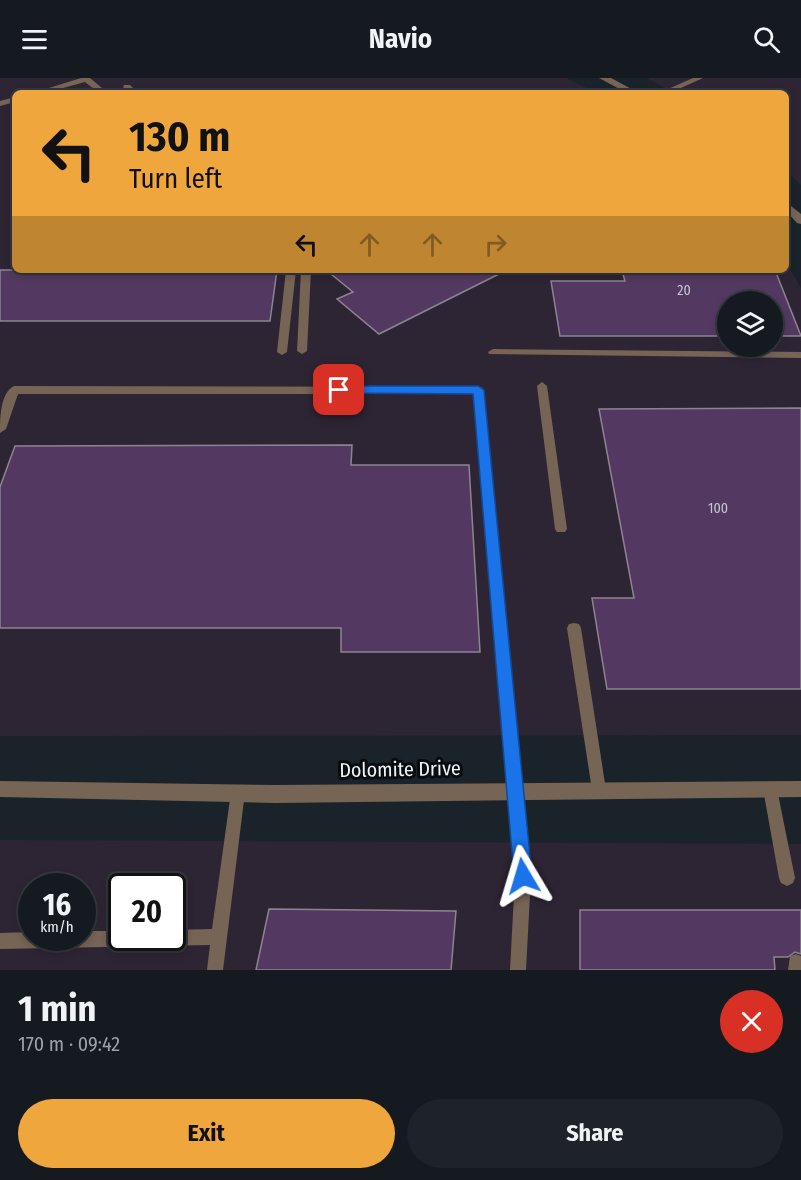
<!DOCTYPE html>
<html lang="en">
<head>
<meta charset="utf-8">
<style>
	body { margin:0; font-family:"Fira Sans Condensed",sans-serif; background:#1d2329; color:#f1f3f6; height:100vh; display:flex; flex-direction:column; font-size:22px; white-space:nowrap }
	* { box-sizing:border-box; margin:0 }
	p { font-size:20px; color:#9da1a5 }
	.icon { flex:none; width:33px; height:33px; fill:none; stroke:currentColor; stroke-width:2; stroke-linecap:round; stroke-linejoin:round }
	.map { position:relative; height:892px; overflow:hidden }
	.panel { display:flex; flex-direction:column; background:#141a20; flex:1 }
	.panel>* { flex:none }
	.guide { position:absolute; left:12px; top:12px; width:777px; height:183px; border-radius:9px; box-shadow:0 3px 9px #0003,0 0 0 2px #33383e; background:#efa73d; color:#111; overflow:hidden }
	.controls { position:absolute; left:717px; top:213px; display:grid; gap:12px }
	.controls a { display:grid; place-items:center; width:66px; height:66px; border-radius:50%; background:#141a20; box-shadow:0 3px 9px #0003,0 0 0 2px #33383e; font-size:30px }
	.speed { position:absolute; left:18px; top:795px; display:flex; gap:12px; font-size:30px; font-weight:700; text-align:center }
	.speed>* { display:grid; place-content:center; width:78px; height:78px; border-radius:50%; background:#141a20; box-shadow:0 3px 9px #0003,0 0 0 2px #33383e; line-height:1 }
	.speed small { font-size:15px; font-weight:400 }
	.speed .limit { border:3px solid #111; border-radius:9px; background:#fff; color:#111 }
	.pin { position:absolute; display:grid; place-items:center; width:51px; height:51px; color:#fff; margin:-26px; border-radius:12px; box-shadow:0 3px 9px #0006 }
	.me { position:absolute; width:66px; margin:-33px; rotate:353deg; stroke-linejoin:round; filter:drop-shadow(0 0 4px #0008) }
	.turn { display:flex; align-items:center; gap:21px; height:126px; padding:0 18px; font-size:27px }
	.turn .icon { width:78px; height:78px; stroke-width:2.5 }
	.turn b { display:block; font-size:42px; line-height:51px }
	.lanes { display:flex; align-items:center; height:57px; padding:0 18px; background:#0003; justify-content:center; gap:30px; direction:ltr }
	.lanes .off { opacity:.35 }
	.round { display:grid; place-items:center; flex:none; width:63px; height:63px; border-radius:32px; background:#1d2329 }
	.headline { display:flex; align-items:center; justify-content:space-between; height:102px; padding:0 18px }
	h1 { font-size:36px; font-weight:700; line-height:45px }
	.button { display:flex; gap:12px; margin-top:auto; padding:12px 18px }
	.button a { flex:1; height:69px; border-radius:36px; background:#efa73d; color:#111; font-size:24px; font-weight:700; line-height:69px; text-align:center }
	.button a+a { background:#1d2329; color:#f1f3f6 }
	header { display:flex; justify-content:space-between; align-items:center; height:78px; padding:0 18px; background:#141a20; font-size:27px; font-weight:700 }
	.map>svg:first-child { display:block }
	.industrial { fill:#2e2534; fill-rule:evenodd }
	.building { fill:#533961; stroke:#8c8590; stroke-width:1.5 }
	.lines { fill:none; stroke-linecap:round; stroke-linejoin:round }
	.service { fill:#766455; fill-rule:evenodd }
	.minor { fill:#766455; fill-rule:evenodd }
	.route { fill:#1a73e8; stroke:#114b97; stroke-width:1.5 }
	.labels { text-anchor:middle; stroke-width:6; stroke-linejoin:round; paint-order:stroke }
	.number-label { font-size:14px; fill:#c7c5d3 }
	.near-street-label { font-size:20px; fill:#eef4f9; stroke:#080c0f }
</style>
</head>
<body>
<header><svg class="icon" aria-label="menu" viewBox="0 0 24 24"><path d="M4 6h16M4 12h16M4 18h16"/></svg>Navio<svg class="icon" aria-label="search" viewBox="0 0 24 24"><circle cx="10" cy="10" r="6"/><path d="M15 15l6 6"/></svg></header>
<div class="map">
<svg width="801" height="892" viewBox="0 0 801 892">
	<rect width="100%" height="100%" fill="#1a232a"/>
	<g class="industrial">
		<path d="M0,0H566L597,15H15V192H786V185L801,210V657L0,658ZM728,224H772V268H728Z"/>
		<polygon points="647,0 801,0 801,107 786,93 786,15 674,15"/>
		<path d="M0,762L801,766V892H0ZM32,808H82V860H32ZM122,808H172V860H122Z"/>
	</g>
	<g class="building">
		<polygon points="0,192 277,192 270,243 0,243"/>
		<polygon points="326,192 507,192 379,256 337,221 353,214"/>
		<polygon points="772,192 775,192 801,258 772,258 772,224 728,224 728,258 560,258 551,203 625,203 622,193"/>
		<polygon points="801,330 801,611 607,611 592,520 634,520 599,331"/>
		<polygon points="352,367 351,387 469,387 480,574 341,574 341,550 0,550 0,409 15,368"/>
		<polygon points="269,831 456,833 451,892 256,892"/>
		<polygon points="580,832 801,832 801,876 795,874 788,879 774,879 775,892 580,892"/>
	</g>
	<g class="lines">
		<g class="service">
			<polygon points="81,0 90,0 108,15 99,15 85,4 45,15 33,15"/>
			<polygon points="693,0 703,0 670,15 659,15"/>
			<polygon points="124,7 130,7 138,15 129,15 123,9"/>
			<polygon points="15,19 15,24 0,28 0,23"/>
			<polygon points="286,192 296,192 287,274 282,277 277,274"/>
			<polygon points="301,192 311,192 307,273 302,276 297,273"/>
			<polygon points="493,271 801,274 801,280 489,276 488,274"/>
			<polygon points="542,304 547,308 567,451 565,454 557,454 555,451 537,308"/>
			<path d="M14,308L482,309L531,798L526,892H510L515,798L473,316H18L6,351L0,355C0,341 0,315 14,308Z"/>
			<polygon points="574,545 579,546 581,550 606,712 604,717 599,719 594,717 592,712 567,550 569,546"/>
			<polygon points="770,704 775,706 777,711 795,800 793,805 787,808 781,805 779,800 763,711 765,706"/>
			<polygon points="238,707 243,709 245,714 223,892 207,892 210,867 0,871 0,855 32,854 32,860 82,860 82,853 122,853 122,860 172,860 172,852 212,851 231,714 233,709"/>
			<polygon points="796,876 801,878 801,892 788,892 790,878"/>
		</g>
		<g class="minor">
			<polygon points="599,0 611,0 639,15 627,15"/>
			<polygon points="786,124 801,136 801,146 797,145 786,133"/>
			<polygon points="0,703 275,707 801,703 801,719 275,725 0,719"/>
		</g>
	</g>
	<polygon class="route" points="339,308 478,308 484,312 532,798 529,805 523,807 517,805 514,798 473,316 335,315 333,312"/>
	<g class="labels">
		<g class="number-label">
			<text x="684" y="217">20</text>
			<text x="718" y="435">100</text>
		</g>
		<g class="near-street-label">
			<text transform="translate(400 691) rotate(-1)" y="7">Dolomite Drive</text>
		</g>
	</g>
</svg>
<div class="controls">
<a><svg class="icon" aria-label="layers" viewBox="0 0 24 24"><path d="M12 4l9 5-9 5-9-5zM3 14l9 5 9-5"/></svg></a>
</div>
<div class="speed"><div>16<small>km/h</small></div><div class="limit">20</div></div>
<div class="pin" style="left:339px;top:312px;background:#d93025"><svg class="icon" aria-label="arrive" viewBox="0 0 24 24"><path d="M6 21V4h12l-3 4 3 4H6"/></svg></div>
<svg class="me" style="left:523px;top:798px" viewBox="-20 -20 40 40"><path d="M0-17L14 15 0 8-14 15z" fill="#1a73e8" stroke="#fff" stroke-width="4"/></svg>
<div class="guide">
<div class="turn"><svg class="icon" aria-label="left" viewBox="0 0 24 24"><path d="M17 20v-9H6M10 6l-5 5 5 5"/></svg><div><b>130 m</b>Turn left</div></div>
<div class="lanes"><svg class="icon" aria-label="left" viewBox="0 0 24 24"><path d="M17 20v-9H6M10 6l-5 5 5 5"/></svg><svg class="icon off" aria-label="ahead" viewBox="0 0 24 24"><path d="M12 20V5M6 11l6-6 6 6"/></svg><svg class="icon off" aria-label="ahead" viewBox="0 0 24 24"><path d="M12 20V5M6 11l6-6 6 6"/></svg><svg class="icon off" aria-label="right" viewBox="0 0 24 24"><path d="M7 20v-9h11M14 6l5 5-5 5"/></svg></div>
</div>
</div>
<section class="panel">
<div class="headline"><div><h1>1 min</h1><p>170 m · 09:42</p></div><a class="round" style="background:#d93025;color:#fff"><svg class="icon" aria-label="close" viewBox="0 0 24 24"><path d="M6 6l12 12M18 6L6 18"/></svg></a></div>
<div class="button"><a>Exit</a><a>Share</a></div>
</section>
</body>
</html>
